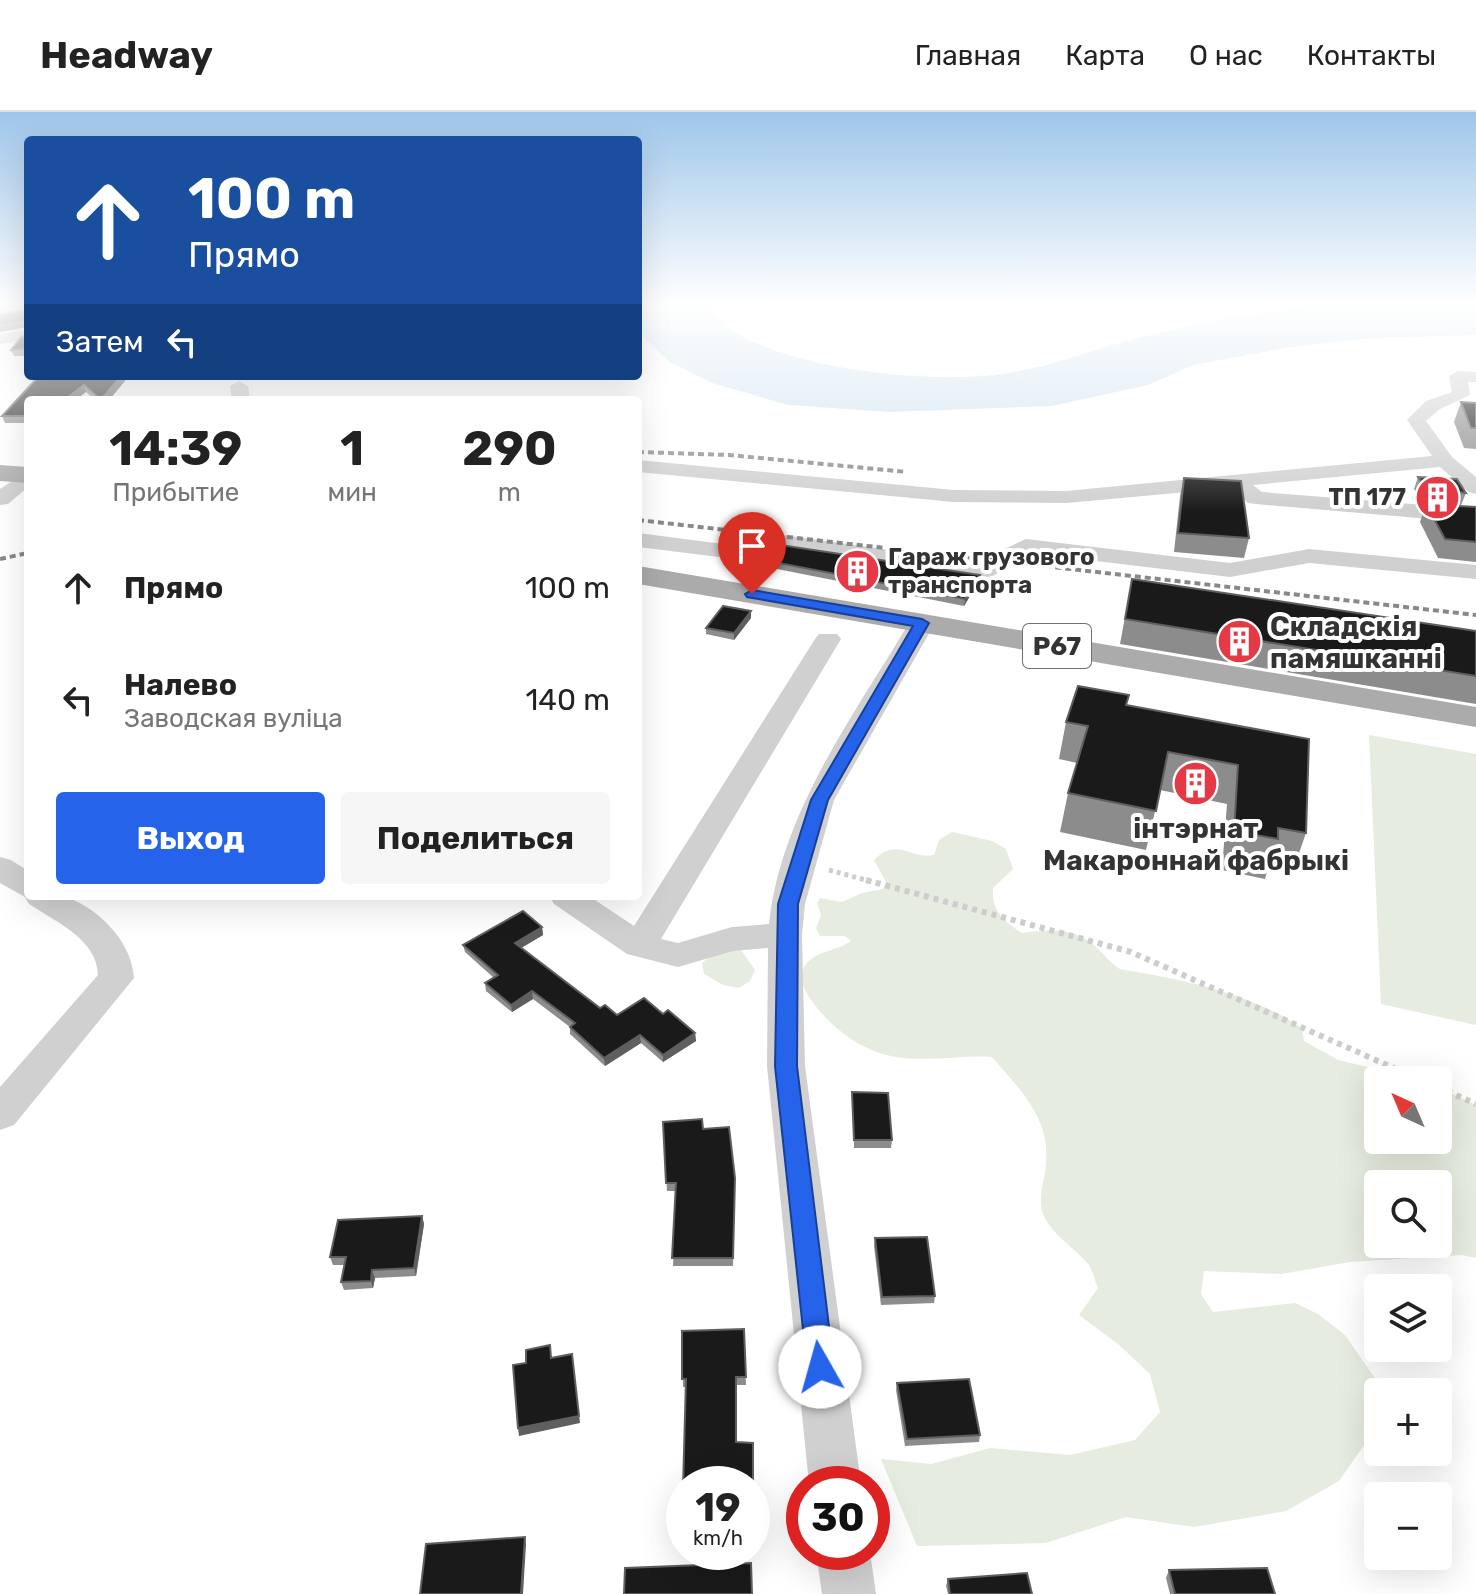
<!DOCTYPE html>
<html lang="ru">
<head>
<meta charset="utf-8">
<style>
	body { margin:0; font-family:Rubik,sans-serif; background:#f6f6f6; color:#222; height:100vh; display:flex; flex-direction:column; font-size:30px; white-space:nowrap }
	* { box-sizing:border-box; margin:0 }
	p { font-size:26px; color:#767676 }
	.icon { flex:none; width:44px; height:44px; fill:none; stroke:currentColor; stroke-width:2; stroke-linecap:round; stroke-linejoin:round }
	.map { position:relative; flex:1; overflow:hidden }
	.drawer { position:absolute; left:24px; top:284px; width:618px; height:504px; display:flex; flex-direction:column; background:#fff; border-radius:8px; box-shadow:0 8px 32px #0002 }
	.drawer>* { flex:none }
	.hud { position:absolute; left:24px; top:24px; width:618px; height:244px; border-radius:8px; box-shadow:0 8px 32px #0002; background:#1a4fa0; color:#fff; overflow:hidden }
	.needle { width:52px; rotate:316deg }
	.controls { position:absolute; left:1364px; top:954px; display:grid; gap:16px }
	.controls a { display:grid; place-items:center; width:88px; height:88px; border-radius:8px; background:#fff; box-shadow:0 8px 32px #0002; font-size:40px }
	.speed { position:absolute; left:666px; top:1354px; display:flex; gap:16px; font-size:40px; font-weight:700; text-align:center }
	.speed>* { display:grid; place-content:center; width:104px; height:104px; border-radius:50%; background:#fff; box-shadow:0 8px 32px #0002; line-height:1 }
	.speed small { font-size:20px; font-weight:400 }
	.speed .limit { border:12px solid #d22; background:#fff; color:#111 }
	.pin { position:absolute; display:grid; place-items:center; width:68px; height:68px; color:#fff; margin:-82px -34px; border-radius:50% 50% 50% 0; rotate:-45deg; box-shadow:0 0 8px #0007 }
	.pin .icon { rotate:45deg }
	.me { position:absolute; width:88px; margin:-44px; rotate:353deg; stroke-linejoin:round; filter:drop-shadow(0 0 6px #0008) }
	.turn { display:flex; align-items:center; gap:28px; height:168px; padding:0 32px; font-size:36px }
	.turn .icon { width:104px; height:104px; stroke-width:2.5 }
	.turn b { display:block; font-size:56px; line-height:68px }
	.then { display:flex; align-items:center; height:76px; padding:0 32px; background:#0003; gap:16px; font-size:30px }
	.eta { display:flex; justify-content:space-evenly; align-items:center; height:136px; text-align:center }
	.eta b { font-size:48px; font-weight:700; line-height:56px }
	.action { display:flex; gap:16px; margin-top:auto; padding:16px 32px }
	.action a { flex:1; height:92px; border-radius:8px; background:#2563eb; color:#fff; font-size:32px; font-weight:700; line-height:92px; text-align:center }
	.action a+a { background:#f6f6f6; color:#222 }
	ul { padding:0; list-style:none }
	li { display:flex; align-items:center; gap:24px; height:112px; padding:0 32px }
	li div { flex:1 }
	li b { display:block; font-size:30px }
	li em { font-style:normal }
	header { display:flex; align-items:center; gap:48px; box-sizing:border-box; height:112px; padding:0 40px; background:#fff; border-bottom:2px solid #e0e0e0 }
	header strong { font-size:38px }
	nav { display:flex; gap:44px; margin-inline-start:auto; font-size:28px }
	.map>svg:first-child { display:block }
	.green { fill:#e6ecdf; fill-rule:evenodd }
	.water { fill:#cfe2ee }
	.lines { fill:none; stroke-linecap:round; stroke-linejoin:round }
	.path-far1 { stroke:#cdcdcd; stroke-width:5; stroke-dasharray:4 4; stroke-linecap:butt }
	.path { stroke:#cdcdcd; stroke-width:6; stroke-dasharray:5 5; stroke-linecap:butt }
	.minor { fill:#d0d0d0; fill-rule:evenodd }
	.major { fill:#ababab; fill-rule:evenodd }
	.rail { stroke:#888; stroke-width:4; stroke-dasharray:6 4; stroke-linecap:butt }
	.wall { fill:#8c8c8c }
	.shaded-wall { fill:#5f5f5f }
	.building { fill:#1a1a1a; stroke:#5f5f5f; stroke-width:2 }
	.route { fill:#2563eb; stroke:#184099; stroke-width:2 }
	.labels { text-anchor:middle; stroke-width:8; stroke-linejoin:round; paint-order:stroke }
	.far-poi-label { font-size:24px; font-weight:bold; fill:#333; stroke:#fff; text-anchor:end }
	.shield { fill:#fff; stroke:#707070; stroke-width:2 }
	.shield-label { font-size:26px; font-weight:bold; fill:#333 }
	.poi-label { font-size:28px; font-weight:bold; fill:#333; stroke:#fff; text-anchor:start }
</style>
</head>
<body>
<header>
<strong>Headway</strong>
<nav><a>Главная</a><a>Карта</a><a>О нас</a><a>Контакты</a></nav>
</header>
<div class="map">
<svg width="1476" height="1482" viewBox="0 0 1476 1482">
	<rect width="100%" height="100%" fill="#fff"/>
	<g class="green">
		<polygon points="1369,623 1476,642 1476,913 1381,892"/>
		<path d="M952,720L992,729L1006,737L1013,757L993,776C991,799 1004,809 1022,821C1050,818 1072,814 1096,835C1105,843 1110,851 1120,857C1182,868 1249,880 1302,916L1304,929L1338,948L1423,968H1378V1028H1438V975L1476,993V1146L1462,1143L1350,1150L1281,1162L1204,1159L1201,1182L1213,1200L1295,1191L1318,1202L1345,1223L1379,1272L1380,1280L1378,1305L1364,1333L1339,1369L1286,1399L1194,1415L1126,1405L1046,1431L917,1434L881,1347L931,1352L990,1336L1070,1343L1135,1328L1160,1300L1150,1262L1118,1232L1079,1203L1098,1176C1095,1169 1093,1160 1089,1153C1075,1136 1052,1123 1043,1102C1037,1085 1045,1069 1046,1052C1050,1005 1020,978 992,945C963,943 933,949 905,946C865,943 831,917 809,885C802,875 798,861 807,851C819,838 837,839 851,829L845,824H820L816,816L821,803L817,791L820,786L842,790L862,781L883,777L886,770L874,748C897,724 911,748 934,743L939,728ZM1378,1072H1438V1132H1378Z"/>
		<polygon points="741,838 755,858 750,869 739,876 723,873 704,862 702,851 715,840"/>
	</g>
	<path class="water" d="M638,193H707C713,200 720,209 727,215C786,257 922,271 992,263C1035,259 1075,244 1116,232C1161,219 1206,210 1252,202C1325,189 1402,191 1476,194V223L1361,227L1285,236L1193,253L1148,273L1052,294L891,300L788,293L712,271L670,250L638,220Z"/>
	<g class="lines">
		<polyline class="path-far1" points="829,758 873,770"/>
		<g class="path">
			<polyline points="866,768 1131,840 1421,968"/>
			<polyline points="1438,975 1476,992"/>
		</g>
		<g class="minor">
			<polygon points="28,193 28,202 0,206 0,196"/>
			<polygon points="28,218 28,228 0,232 0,222"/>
			<polygon points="1458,259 1476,260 1476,270 1468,270 1470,283 1440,297 1426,309 1452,345 1476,365 1476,382 1469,380 1440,355 1253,373 1262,380 1476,397 1476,411 1256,392 1248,391 1231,376 1066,391 954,390 638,360 638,348 954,378 1066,379 1432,344 1407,308 1426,289 1452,280 1449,264"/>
			<polygon points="239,269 248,274 250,288 232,288 230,274"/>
			<polygon points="28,359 28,375 8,392 0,393 0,377"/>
			<path d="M748,418L982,451L989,444L1026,427L1230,451L1309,437L1476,453V467L1309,451L1230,465L1029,441C1016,448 999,463 987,466L752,432L727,446L638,435V421L723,432Z"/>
			<path d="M922,503L931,506L935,511L834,688L805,792L802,823L805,954L861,1372H809L767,954L768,836L733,839L678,855L627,842L554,792L549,784H589L634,814L815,527L819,522H837L841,527L661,827L678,831L732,815L769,812C781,700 853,605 909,511L913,506Z"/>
			<path d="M0,745L11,748L28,759V784C39,784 56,781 67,785C100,798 132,830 134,866L14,1013L0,1018V975L98,863C97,827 56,810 29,792L25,785L0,771Z"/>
			<polygon points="816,1440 870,1440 876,1482 822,1482"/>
		</g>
		<g class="major">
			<polygon points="0,353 28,355 28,371 0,369"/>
			<polygon points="638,454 1476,595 1476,615 638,472"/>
		</g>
		<g class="rail">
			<polyline points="638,340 729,343 907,360"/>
			<polyline points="638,408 1476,503"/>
			<polyline points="0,447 28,441"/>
		</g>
	</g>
	<g class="wall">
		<polygon points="28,223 28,244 14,244 11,238"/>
		<polygon points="39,264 129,264 109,288 95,288 86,280 28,288 28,311 5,311 2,304"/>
		<polygon points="1461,290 1476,291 1476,337 1464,336 1454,310"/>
		<polygon points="1418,365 1466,381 1461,393 1422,390 1414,377"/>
		<polygon points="1184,366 1249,426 1244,446 1174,440 1180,384"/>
		<polygon points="1426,392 1476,395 1476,450 1438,446 1420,410"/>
		<polygon points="737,443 980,463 979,469 964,494 737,449"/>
		<polygon points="1132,467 1476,519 1476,592 1120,532"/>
		<polygon points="751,506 734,528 706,522 706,516"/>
		<polygon points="1127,593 1309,627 1306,721 1292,761 1268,756 1265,767 1222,758 1227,692 1160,678 1146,738 1060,720 1068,681 1077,651 1059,647 1066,610"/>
		<polygon points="542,815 543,823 521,836 600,896 617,903 663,902 695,921 696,929 663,950 641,931 605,954 570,922 570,915 533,887 512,900 486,879 485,871 494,866 465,840 463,833"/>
		<polygon points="852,980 892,1028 891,1036 854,1036"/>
		<polygon points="663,1010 703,1017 735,1066 733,1154 673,1154 676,1079 667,1079"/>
		<polygon points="422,1104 424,1112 416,1164 375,1166 373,1176 344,1178 341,1170 345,1153 333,1153 330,1145"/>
		<polygon points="875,1126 935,1184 934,1191 881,1193 874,1134"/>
		<polygon points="744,1217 746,1273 736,1273 736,1330 753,1331 753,1382 752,1372 684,1372 684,1383 686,1275 683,1275 682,1219"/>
		<polygon points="897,1271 980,1323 979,1330 905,1334 896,1278"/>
		<polygon points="1169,1458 1275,1482 1170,1482 1166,1466"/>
		<polygon points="948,1467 1032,1482 948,1482 946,1474"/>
	</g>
	<g class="shaded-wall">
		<polygon points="25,209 28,215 0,220 0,213"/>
		<polygon points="121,264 129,264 109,288 101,288"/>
		<polygon points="84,273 86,280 76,288 64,288"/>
		<polygon points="980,463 979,469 964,494 965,487"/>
		<polygon points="751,499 751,506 734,528 734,521"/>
		<polygon points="542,815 543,823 516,839 515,831"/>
		<polygon points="532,879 533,887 512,900 511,893"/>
		<polygon points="695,921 696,929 663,950 663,943"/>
		<polygon points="640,923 641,931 605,954 604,946"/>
		<polygon points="422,1104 424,1112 416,1164 414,1156"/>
		<polygon points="372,1158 375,1166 373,1176 371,1169"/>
		<polygon points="572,1242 580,1311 519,1324 518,1316"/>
		<polygon points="525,1425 526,1432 523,1482 521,1482"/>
	</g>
	<g class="building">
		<polygon points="28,198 28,210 25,209 0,213 0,202"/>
		<polygon points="28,223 28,237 11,238 21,225"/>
		<polygon points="39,264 121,264 101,288 84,273 64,288 28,288 28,304 2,304"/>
		<polygon points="1461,290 1476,291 1476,316 1471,316"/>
		<polygon points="1418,365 1457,367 1466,381 1426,377"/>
		<polygon points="1184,366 1241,369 1249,426 1178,421"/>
		<polygon points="1426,392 1476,395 1476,430 1445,427"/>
		<polygon points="753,429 980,463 965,487 737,443"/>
		<polygon points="1132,467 1476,519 1476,564 1125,507"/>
		<polygon points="723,494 751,499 734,521 706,516"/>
		<polygon points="1078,574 1129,583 1126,593 1309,627 1306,721 1278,716 1278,727 1234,719 1238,653 1168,640 1156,699 1068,681 1088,614 1066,610"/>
		<polygon points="523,799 542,815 515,831 600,896 605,893 617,903 644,886 663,902 668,898 695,921 663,943 640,923 604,946 570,915 575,911 532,879 511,893 485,871 498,863 463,833"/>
		<polygon points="852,980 888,981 892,1028 854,1028"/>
		<polygon points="702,1007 703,1017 729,1015 735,1066 733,1146 672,1146 676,1071 666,1071 663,1010"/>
		<polygon points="422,1104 414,1156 372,1158 371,1169 341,1170 346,1145 330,1145 338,1108"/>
		<polygon points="927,1125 935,1184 882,1185 875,1126"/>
		<polygon points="744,1217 746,1265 736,1265 736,1330 753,1331 753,1375 752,1372 684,1372 683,1376 686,1267 682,1267 682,1219"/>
		<polygon points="550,1233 551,1246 572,1242 579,1304 518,1316 513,1253 526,1251 526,1238"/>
		<polygon points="969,1267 980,1323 907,1327 897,1271"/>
		<polygon points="525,1425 521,1482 420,1482 426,1432"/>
		<polygon points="751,1451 752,1482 624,1482 625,1456"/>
		<polygon points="1267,1456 1275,1482 1175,1482 1169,1458"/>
		<polygon points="1027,1461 1032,1482 950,1482 948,1467"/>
	</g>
	<linearGradient id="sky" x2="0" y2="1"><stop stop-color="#9ec6ea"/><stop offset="0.48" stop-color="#fff"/><stop offset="1" stop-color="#fff" stop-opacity="0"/></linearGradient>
	<rect width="1476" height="400" fill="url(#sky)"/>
	<polygon class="route" points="752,478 922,507 929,511 828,688 798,792 797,954 834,1255 830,1264 820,1268 811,1264 807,1255 775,954 778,792 811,688 913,514 747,485 745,482"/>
	<defs>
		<symbol id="building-disc" viewBox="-11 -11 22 22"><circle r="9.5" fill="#e63946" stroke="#fff"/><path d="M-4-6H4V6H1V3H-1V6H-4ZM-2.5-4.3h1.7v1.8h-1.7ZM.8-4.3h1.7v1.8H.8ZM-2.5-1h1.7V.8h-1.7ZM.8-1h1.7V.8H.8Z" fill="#fff"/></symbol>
	</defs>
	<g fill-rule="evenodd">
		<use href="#building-disc" x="1412" y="360" width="51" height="51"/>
		<use href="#building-disc" x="832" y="434" width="51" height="51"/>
		<use href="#building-disc" x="1214" y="504" width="51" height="51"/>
		<use href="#building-disc" x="1170" y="646" width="51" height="51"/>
	</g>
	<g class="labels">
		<g class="far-poi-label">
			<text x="1406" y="393">ТП 177</text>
			<text x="888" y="453" text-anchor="start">Гараж грузового<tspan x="888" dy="28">транспорта</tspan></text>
		</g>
		<rect class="shield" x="1023" y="512" width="68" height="44" rx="6"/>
		<g class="shield-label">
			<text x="1057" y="543">Р67</text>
		</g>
		<g class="poi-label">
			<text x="1270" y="524">Складскія<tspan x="1270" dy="32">памяшканні</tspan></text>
			<text x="1196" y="726" text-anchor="middle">інтэрнат<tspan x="1196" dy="32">Макароннай фабрыкі</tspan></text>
		</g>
	</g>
</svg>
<div class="controls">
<a><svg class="needle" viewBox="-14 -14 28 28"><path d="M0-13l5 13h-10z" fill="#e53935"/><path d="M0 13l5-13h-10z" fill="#767676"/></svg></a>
<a><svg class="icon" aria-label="search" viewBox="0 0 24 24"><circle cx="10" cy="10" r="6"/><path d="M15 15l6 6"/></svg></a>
<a><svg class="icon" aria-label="layers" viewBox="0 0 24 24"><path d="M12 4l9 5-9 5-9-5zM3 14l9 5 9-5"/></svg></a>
<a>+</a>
<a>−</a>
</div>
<div class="speed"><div>19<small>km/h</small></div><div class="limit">30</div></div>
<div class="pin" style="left:752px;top:482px;background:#d93025"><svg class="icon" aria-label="arrive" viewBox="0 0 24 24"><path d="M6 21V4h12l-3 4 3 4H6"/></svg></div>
<svg class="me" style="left:820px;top:1255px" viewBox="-20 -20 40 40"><circle r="19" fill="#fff"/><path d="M0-13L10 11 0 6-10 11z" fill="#2563eb"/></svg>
<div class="hud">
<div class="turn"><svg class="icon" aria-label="ahead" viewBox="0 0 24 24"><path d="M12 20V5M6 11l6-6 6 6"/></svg><div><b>100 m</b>Прямо</div></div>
<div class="then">Затем<svg class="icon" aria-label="left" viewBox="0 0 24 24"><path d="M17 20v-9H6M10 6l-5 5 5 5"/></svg></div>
</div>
<section class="drawer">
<div class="eta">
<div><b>14:39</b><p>Прибытие</p></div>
<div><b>1</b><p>мин</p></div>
<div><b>290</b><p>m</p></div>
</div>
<ul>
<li><svg class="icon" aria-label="ahead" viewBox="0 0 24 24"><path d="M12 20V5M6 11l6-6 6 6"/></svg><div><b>Прямо</b></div><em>100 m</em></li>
<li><svg class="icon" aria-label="left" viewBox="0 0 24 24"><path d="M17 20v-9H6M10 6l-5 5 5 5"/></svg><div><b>Налево</b><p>Заводская вуліца</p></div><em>140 m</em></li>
</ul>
<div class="action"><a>Выход</a><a>Поделиться</a></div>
</section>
</div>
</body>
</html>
